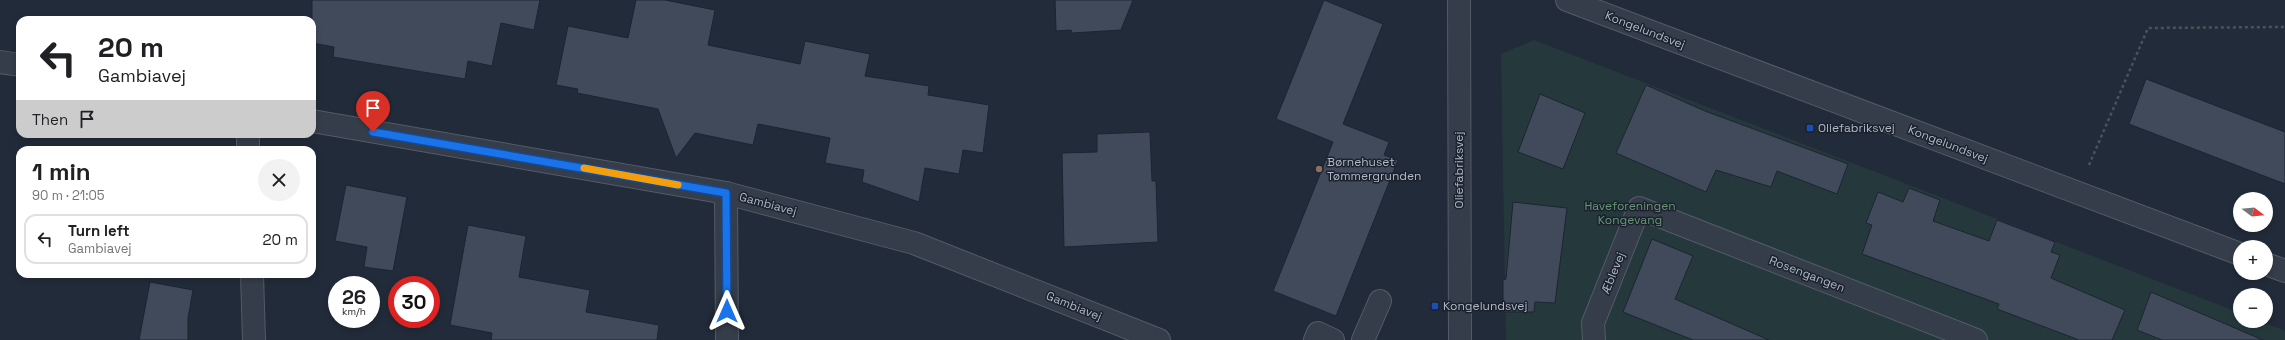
<!DOCTYPE html>
<html lang="en">
<head>
<meta charset="utf-8">
<style>
	body { margin:0; font-family:"Space Grotesk",sans-serif; background:#f2f2f2; color:#202124; height:100vh; display:flex; flex-direction:column; font-size:15px; white-space:nowrap }
	* { box-sizing:border-box; margin:0 }
	p { font-size:13px; color:#757577 }
	.icon { flex:none; width:22px; height:22px; fill:none; stroke:currentColor; stroke-width:2; stroke-linecap:round; stroke-linejoin:round }
	.map { position:relative; flex:1; overflow:hidden }
	.side { position:absolute; left:16px; top:146px; width:300px; height:132px; display:flex; flex-direction:column; background:#fff; border-radius:12px; box-shadow:0 2px 6px #0003 }
	.side>* { flex:none }
	.banner { position:absolute; left:16px; top:16px; width:300px; height:122px; border-radius:12px; box-shadow:0 2px 6px #0003; background:#fff; color:#202124; overflow:hidden }
	.needle { width:26px; rotate:106deg }
	.tools { position:absolute; left:2233px; top:192px; display:grid; gap:8px }
	.tools a { display:grid; place-items:center; width:40px; height:40px; border-radius:50%; background:#fff; box-shadow:0 2px 6px #0003; font-size:20px }
	.speed { position:absolute; left:328px; top:276px; display:flex; gap:8px; font-size:20px; font-weight:700; text-align:center }
	.speed>* { display:grid; place-content:center; width:52px; height:52px; border-radius:50%; background:#fff; box-shadow:0 2px 6px #0003; line-height:1 }
	.speed small { font-size:10px; font-weight:400 }
	.speed .limit { border:6px solid #d22; background:#fff; color:#111 }
	.pin { position:absolute; display:grid; place-items:center; width:34px; height:34px; color:#fff; margin:-41px -17px; border-radius:50% 50% 50% 0; rotate:-45deg; box-shadow:0 0 4px #0007 }
	.pin .icon { rotate:45deg }
	.me { position:absolute; width:44px; margin:-22px; rotate:0deg; stroke-linejoin:round; filter:drop-shadow(0 0 3px #0008) }
	.turn { display:flex; align-items:center; gap:14px; height:84px; padding:0 16px; font-size:18px }
	.turn .icon { width:52px; height:52px; stroke-width:2.5 }
	.turn b { display:block; font-size:28px; line-height:34px }
	.then { display:flex; align-items:center; height:38px; padding:0 16px; background:#0003; gap:8px; font-size:15px }
	.round { display:grid; place-items:center; flex:none; width:42px; height:42px; border-radius:21px; background:#f2f2f2 }
	.summary { display:flex; align-items:center; justify-content:space-between; height:68px; padding:0 16px }
	h1 { font-size:24px; font-weight:600; line-height:30px }
	ul { padding:0; list-style:none }
	li { display:flex; align-items:center; gap:12px; height:50px; margin:0 8px 6px; padding:0 8px; border:2px solid #e0e0e0; border-radius:12px }
	li div { flex:1 }
	li b { display:block; font-size:15px }
	li em { font-style:normal }
	.map>svg:first-child { display:block }
	.green { fill:#25393c }
	.building { fill:#414a5b; stroke:#1d2431 }
	.lines { fill:none; stroke-linecap:round; stroke-linejoin:round }
	.minor-casing { stroke:#535b68; stroke-width:24 }
	.path { stroke:#44565a; stroke-width:2.5; stroke-dasharray:3 3; stroke-linecap:butt }
	.minor { stroke:#353d4a; stroke-width:22 }
	.route-casing { stroke:#114b97; stroke-width:10 }
	.route { stroke:#1a73e8; stroke-width:7 }
	.slow { stroke:#f59e0b; stroke-width:7 }
	.transit-dot { fill:#1a4fb4; stroke:#1b222e; stroke-width:1.5 }
	.education-dot { fill:#8d6e63; stroke:#1b222e; stroke-width:1.5 }
	.labels { text-anchor:middle; stroke-width:3; stroke-linejoin:round; paint-order:stroke }
	.street-label { font-size:12px; fill:#b0b8c6; stroke:#1b222e }
	.poi-label { font-size:12px; fill:#b0b8c6; stroke:#1b222e; text-anchor:start }
	.park-label { font-size:12px; fill:#689775; stroke:#1b222e }
</style>
</head>
<body>
<div class="map">
<svg width="2285" height="340" viewBox="0 0 2285 340">
	<rect width="100%" height="100%" fill="#222b39"/>
	<polygon class="green" points="1534,40 2240,313 2240,321 2260,321 2285,331 2285,340 1506,340 1501,54"/>
	<g class="building">
		<polygon points="312,0 540,0 534,30 501,23 492,66 468,61 465,79 333,57 334,47 312,43"/>
		<polygon points="636,0 665,0 715,10 708,45 800,64 805,41 870,54 865,76 929,86 928,95 989,105 983,153 963,150 959,174 925,168 919,202 862,182 864,170 825,163 830,138 758,124 753,145 695,133 676,158 658,109 577,93 578,89 556,85 568,26 628,38"/>
		<polygon points="1055,0 1133,0 1121,30 1072,33 1071,30 1056,31"/>
		<polygon points="1324,0 1383,24 1343,124 1389,142 1384,155 1398,160 1336,316 1273,291 1333,142 1276,119"/>
		<polygon points="2146,79 2285,132 2285,184 2129,124"/>
		<polygon points="1646,85 1705,111 1848,164 1837,194 1777,171 1771,187 1716,170 1706,192 1616,153"/>
		<polygon points="1540,94 1585,113 1563,169 1518,152"/>
		<polygon points="1150,132 1152,181 1156,181 1158,242 1064,247 1062,153 1097,152 1097,134"/>
		<polygon points="346,185 407,197 393,271 364,267 367,247 335,241"/>
		<polygon points="1909,188 1940,200 1933,221 1989,241 1997,220 2055,242 2051,252 2060,255 2051,278 2125,310 2112,340 2079,340 1997,309 1999,304 1862,254 1872,225 1866,223 1878,192 1903,202"/>
		<polygon points="1513,202 1567,208 1555,303 1535,302 1534,312 1503,312 1503,280 1506,279"/>
		<polygon points="468,225 526,236 519,277 590,290 586,312 659,325 657,340 491,340 492,333 450,325"/>
		<polygon points="1652,239 1693,256 1675,299 1769,340 1693,340 1623,312"/>
		<polygon points="150,282 193,290 188,318 188,340 139,340"/>
		<polygon points="2151,292 2263,340 2162,340 2137,330"/>
	</g>
	<g class="lines">
		<defs>
			<g id="minor">
				<polyline points="1459,0 1460,340"/>
				<polyline points="1567,0 2240,254"/>
				<polyline points="0,62 20,65"/>
				<polyline points="312,121 726,193 914,243 1159,340"/>
				<polyline points="248,134 248,150"/>
				<polyline points="726,193 727,340"/>
				<polyline points="2266,264 2285,271"/>
				<polyline points="252,274 254,340"/>
				<polyline points="1315,340 1318,333 1333,340"/>
				<polyline points="1363,340 1380,301"/>
				<polyline points="1594,340 1593,323 1639,208 1976,340"/>
			</g>
		</defs>
		<use href="#minor" class="minor-casing"/>
		<polyline class="path" points="2089,165 2148,28 2285,27"/>
		<use href="#minor" class="minor"/>
	</g>
	<g class="lines">
		<defs>
			<polyline id="route" points="373,132 726,193 727,311"/>
		</defs>
		<use href="#route" class="route-casing"/>
		<use href="#route" class="route"/>
		<polyline class="slow" points="584,168 678,185"/>
	</g>
	<g class="transit-dot">
		<rect x="1806" y="124" width="8" height="8" rx="2"/>
		<rect x="1431" y="302" width="8" height="8" rx="2"/>
	</g>
	<circle class="education-dot" cx="1319" cy="169" r="4"/>
	<g class="labels">
		<g class="street-label">
			<text transform="translate(1645 30) rotate(21)" y="4">Kongelundsvej</text>
			<text transform="translate(1948 144) rotate(21)" y="4">Kongelundsvej</text>
			<text transform="translate(1459 170) rotate(-90)" y="4">Oliefabriksvej</text>
			<text transform="translate(768 204) rotate(15)" y="4">Gambiavej</text>
			<text transform="translate(1613 273) rotate(-68)" y="4">Æblevej</text>
			<text transform="translate(1807 274) rotate(21)" y="4">Rosengangen</text>
			<text transform="translate(1074 306) rotate(22)" y="4">Gambiavej</text>
		</g>
		<g class="poi-label">
			<text x="1818" y="132">Oliefabriksvej</text>
			<text x="1327" y="166">Børnehuset<tspan x="1327" dy="14">Tømmergrunden</tspan></text>
			<text x="1443" y="310">Kongelundsvej</text>
		</g>
		<g class="park-label">
			<text x="1630" y="210">Haveforeningen<tspan x="1630" dy="14">Kongevang</tspan></text>
		</g>
	</g>
</svg>
<div class="tools">
<a><svg class="needle" viewBox="-14 -14 28 28"><path d="M0-13l5 13h-10z" fill="#e53935"/><path d="M0 13l5-13h-10z" fill="#757577"/></svg></a>
<a>+</a>
<a>−</a>
</div>
<div class="speed"><div>26<small>km/h</small></div><div class="limit">30</div></div>
<div class="pin" style="left:373px;top:132px;background:#d93025"><svg class="icon" aria-label="arrive" viewBox="0 0 24 24"><path d="M6 21V4h12l-3 4 3 4H6"/></svg></div>
<svg class="me" style="left:727px;top:311px" viewBox="-20 -20 40 40"><path d="M0-17L14 15 0 8-14 15z" fill="#1a73e8" stroke="#fff" stroke-width="4"/></svg>
<div class="banner">
<div class="turn"><svg class="icon" aria-label="left" viewBox="0 0 24 24"><path d="M17 20v-9H6M10 6l-5 5 5 5"/></svg><div><b>20 m</b>Gambiavej</div></div>
<div class="then">Then<svg class="icon" aria-label="arrive" viewBox="0 0 24 24"><path d="M6 21V4h12l-3 4 3 4H6"/></svg></div>
</div>
<section class="side">
<div class="summary"><div><h1>1 min</h1><p>90 m · 21:05</p></div><a class="round"><svg class="icon" aria-label="close" viewBox="0 0 24 24"><path d="M6 6l12 12M18 6L6 18"/></svg></a></div>
<ul>
<li><svg class="icon" aria-label="left" viewBox="0 0 24 24"><path d="M17 20v-9H6M10 6l-5 5 5 5"/></svg><div><b>Turn left</b><p>Gambiavej</p></div><em>20 m</em></li>
</ul>
</section>
</div>
</body>
</html>
